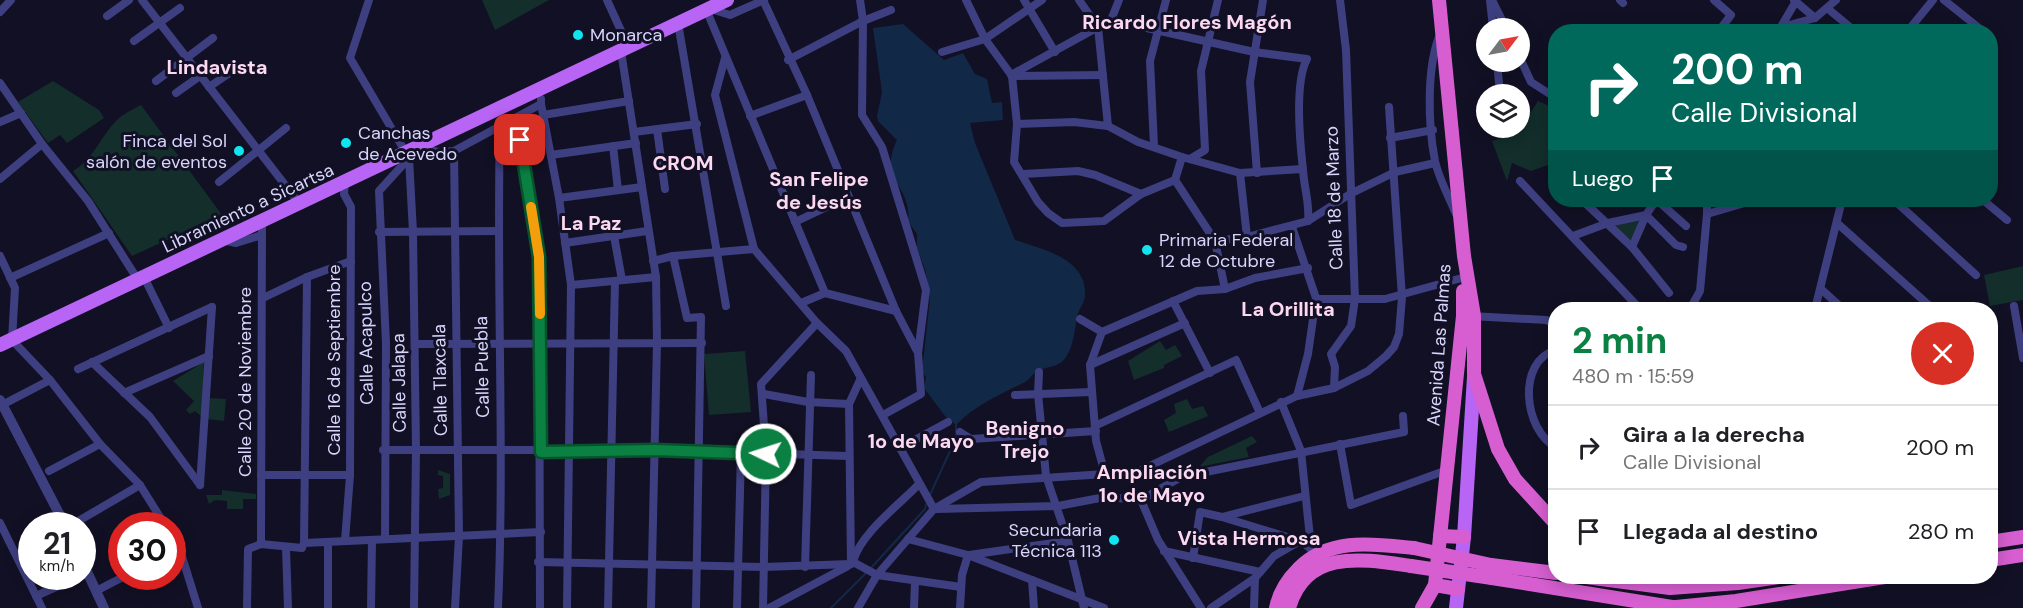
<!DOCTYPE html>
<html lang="es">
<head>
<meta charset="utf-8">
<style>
	body { margin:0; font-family:"DM Sans",sans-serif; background:#f6f6f6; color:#202124; height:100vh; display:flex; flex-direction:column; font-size:22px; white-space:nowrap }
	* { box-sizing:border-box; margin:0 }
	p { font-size:20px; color:#757577 }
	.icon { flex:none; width:33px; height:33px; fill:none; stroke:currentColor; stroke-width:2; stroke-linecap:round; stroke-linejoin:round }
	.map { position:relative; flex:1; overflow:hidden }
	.panel { position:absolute; left:1548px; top:302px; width:450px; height:282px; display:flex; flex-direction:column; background:#fff; border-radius:24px; box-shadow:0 3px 15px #0003 }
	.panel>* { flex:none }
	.top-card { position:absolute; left:1548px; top:24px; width:450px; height:183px; border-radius:24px; box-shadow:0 3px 15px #0003; background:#00695c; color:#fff; overflow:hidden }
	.needle { width:39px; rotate:58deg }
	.tools { position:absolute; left:1476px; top:18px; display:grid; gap:12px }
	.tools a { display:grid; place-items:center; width:54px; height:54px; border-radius:50%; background:#fff; box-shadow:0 3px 15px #0003; font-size:30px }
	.speed { position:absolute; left:18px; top:512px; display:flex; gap:12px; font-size:30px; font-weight:700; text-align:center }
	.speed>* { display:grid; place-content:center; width:78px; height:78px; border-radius:50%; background:#fff; box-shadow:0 3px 15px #0003; line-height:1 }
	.speed small { font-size:15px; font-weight:400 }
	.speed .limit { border:9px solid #d22; background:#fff; color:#111 }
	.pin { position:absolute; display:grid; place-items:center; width:51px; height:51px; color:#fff; margin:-26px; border-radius:12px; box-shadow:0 3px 9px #0006 }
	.me { position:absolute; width:66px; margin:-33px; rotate:274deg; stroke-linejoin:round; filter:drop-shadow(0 0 4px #0008) }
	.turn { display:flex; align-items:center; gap:21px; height:126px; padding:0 24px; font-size:27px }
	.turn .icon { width:78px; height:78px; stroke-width:2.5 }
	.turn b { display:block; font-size:42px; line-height:51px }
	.then { display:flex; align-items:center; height:57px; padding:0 24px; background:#0003; gap:12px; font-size:22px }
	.round { display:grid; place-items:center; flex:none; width:63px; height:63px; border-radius:32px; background:#f6f6f6 }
	.head { display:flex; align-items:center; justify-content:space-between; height:102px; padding:0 24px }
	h1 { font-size:36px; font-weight:700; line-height:45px; color:#0b8043 }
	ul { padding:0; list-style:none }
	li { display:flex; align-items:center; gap:18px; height:84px; padding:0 24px; border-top:2px solid #e0e0e0 }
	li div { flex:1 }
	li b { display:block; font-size:22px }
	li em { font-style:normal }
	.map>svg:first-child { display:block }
	.green { fill:#132e2b }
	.water { fill:#112847 }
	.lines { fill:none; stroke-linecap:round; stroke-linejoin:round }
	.stream { stroke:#112847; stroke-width:2 }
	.minor { stroke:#3e3f80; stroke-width:8 }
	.tertiary { stroke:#3e3f80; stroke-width:10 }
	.primary { stroke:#b864f5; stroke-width:14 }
	.trunk { stroke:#d65ed0; stroke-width:14 }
	.trunk-bridge { stroke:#d65ed0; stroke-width:14 }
	.route-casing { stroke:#07532c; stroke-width:15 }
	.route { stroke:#0b8043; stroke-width:10 }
	.slow { stroke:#f59e0b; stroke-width:10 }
	.poi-dot { fill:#0fe4ef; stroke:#121024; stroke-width:2 }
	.labels { text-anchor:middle; stroke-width:6; stroke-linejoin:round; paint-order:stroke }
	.poi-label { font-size:18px; fill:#d8d6fc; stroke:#121024; text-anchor:start }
	.street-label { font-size:18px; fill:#d8d6fc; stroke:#121024 }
	.neighbourhood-label { font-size:20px; font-weight:bold; fill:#fdd8f1; stroke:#121024 }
</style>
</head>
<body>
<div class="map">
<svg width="2023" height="608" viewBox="0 0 2023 608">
	<rect width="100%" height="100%" fill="#121024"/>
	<g class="green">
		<polygon points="482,0 549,0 495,30"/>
		<polygon points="53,81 99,110 104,118 67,143 60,135 48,143 18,102"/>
		<path d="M1538,101L1554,108L1552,122L1555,124V173L1548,165L1531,171L1512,163L1507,181L1492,141C1519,134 1523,123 1538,101Z"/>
		<path d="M141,105L222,215L132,256L73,171C94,159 100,137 117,120C123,114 133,109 141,105Z"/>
		<polygon points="1638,219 1640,221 1631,240 1614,226"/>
		<polygon points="2023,266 2023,300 1990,306 1984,275"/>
		<polygon points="1160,341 1166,350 1175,345 1182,356 1164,365 1164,368 1134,380 1128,361"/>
		<polygon points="745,351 751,412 709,415 704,354"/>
		<polygon points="204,362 202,417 195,411 190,414 186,410 194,401 173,381"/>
		<polygon points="209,398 226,399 224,421 207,419"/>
		<polygon points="1187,399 1192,409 1203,406 1208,416 1169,432 1164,420 1176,413 1174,404"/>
		<polygon points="1252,436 1257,442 1246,448 1249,457 1199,467 1208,457"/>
		<polygon points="438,470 450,474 450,495 439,499 438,489 443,488 443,476 438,475"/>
		<polygon points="222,490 256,494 256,499 243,499 243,509 227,509 227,501 215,500 209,504 206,495 222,495"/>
	</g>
	<path class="water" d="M903,24L944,60L963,53L975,74L987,79L992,103L1002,102L1003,120L970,123L975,143L1015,240C1041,249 1087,258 1085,295C1085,302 1079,309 1077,316C1075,330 1073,349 1064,360C1057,367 1047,367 1039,370C1034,372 1030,379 1025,382C1001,394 975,405 956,425L945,416L924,388L926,377L922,371L930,299L925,269L917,248V234L908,221C912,184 877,181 897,140L878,121L877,116L882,92L873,28Z"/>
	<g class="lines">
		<g class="stream">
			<polyline points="929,497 956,438 956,425"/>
			<polyline points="871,568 925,509 927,502"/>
			<polyline points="831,608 867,572"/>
		</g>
		<g class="minor">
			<polyline points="142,0 299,203"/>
			<polyline points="369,0 350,58 409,158 413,232 416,450 414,608"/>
			<polyline points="607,0 628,46"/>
			<polyline points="763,0 807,95 896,311 917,351"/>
			<polyline points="860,0 863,21 862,115 882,147 926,290 918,353 921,394 883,415"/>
			<polyline points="966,0 985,39 1012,76 1017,124 1014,162 1038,202 1048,213 1062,223 1104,221 1141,194 1175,180"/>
			<polyline points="1024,0 1055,52"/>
			<polyline points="1079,0 1098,27 1108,126"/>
			<polyline points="1490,0 1493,28"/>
			<polyline points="1492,0 1506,28"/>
			<polyline points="1620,0 1623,3"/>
			<polyline points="1714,0 1731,15 1718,32"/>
			<polyline points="1794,0 1815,18"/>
			<polyline points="1944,0 1984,32"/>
			<polyline points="708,8 730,15 764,0"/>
			<polyline points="1827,8 1856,32"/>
			<polyline points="706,9 825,293 896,311"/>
			<polyline points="0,12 11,0"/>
			<polyline points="107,16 129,0"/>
			<path d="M1111,20L1254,52L1307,59C1294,83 1300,143 1303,170C1304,187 1310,205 1308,221"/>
			<polyline points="678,23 726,306"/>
			<polyline points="1798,23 1808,32"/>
			<polyline points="1782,27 1815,18 1836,0"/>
			<path d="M1441,32C1426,65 1428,125 1435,161C1439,179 1449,197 1456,214"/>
			<polyline points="1778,32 1796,1"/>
			<polyline points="1907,32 1933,0"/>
			<polyline points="134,41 180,8"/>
			<polyline points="621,51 656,277 657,342 651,608"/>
			<polyline points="942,52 985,39 1042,0"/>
			<polyline points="725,58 715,95 754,249 817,323 846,351 934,509"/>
			<polyline points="1520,58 1531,82 1556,98"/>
			<polyline points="788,60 863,21 891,10"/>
			<polyline points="1497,62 1500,94"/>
			<polyline points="1011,75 1111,20 1119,0"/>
			<polyline points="1012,76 1103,75"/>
			<polyline points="156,81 213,38"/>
			<polyline points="0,83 42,144 88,201 138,280"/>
			<polyline points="209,87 228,74"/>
			<polyline points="176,93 200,76"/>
			<polyline points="541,104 559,198 571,285 567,608"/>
			<polyline points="543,115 629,101"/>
			<polyline points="750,116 807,95"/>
			<polyline points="517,117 539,257 540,608"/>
			<polyline points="0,122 21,113"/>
			<polyline points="1017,124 1074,122 1108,126 1138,142 1182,157 1240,173 1303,169"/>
			<polyline points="657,129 665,189"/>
			<polyline points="634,132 697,124"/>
			<polyline points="1390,138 1433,130"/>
			<polyline points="613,146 618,190"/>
			<polyline points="1154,146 1150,61 1166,0"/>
			<polyline points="416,148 439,152 454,151 541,104 541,99"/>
			<polyline points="454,151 459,536 455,608"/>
			<polyline points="551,155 636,143"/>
			<polyline points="1190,159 1205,150 1201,71 1218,0"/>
			<polyline points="1240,173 1247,237"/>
			<polyline points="1257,173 1250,82 1263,0"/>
			<polyline points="1023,174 1078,171 1095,175 1141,194"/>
			<polyline points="0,179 42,144"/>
			<polyline points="1175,180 1215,241 1247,237 1308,221 1350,194 1395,172 1435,163"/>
			<polyline points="1175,180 1182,157"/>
			<polyline points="345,181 344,194 351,207 350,475 345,541"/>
			<polyline points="1520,181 1640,309"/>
			<polyline points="219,182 286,128"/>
			<polyline points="559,198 642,187"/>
			<polyline points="1582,200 1632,247 1669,293"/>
			<polyline points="1657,200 1686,226"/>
			<polyline points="1894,200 1976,275"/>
			<polyline points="1983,200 2007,220"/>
			<polyline points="1707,214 1707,200"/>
			<polyline points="795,222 848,197"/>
			<polyline points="1837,223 1933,309"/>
			<polyline points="1292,227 1316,298 1308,354 1297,396"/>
			<polyline points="379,232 497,231"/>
			<polyline points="614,236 622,280"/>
			<polyline points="1573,236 1608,223 1646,215 1656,200"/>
			<polyline points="223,240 236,243 262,235"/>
			<polyline points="1215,241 1225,289"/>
			<polyline points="565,243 647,231"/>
			<polyline points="1632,247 1646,215 1676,245 1683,247"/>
			<polyline points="0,256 15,288 12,340 50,380 100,444 140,485 165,525"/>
			<polyline points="673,256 687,318 701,317 696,608"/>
			<polyline points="653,261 673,256 754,249"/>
			<polyline points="144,277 169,328"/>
			<polyline points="10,278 109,233"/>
			<polyline points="571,285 656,277"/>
			<polyline points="1822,290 1843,309"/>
			<polyline points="263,298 307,277 351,261"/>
			<polyline points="1316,299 1385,299 1469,276"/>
			<polyline points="1173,301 1210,373"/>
			<polyline points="801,303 825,293"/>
			<polyline points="2014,306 2023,358"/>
			<polyline points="1690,309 1700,291 1707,214 1755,200"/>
			<polyline points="1815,309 1842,200"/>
			<polyline points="1470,316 1546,320 1556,324"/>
			<polyline points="1080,319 1102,332"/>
			<polyline points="415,344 702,343"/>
			<path d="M1556,350C1516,361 1524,431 1556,447"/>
			<polyline points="92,362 150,417 200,485"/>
			<polyline points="1090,365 1185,323"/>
			<polyline points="78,369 212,307"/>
			<polyline points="1039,372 1038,394 1046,476 1068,541 1084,608"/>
			<polyline points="1334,388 1335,367 1331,354 1351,326 1355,299 1346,50 1340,0"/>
			<polyline points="124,393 209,356"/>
			<polyline points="764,394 808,402 849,404"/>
			<polyline points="1015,395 1091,392"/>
			<polyline points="1281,402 1301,451 1312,557"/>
			<polyline points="0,406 50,380"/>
			<polyline points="1095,426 1236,360 1260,413"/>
			<polyline points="960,432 971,439 1096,431"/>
			<polyline points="1340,444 1351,505 1447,470"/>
			<polyline points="900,448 948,422"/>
			<polyline points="383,450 655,450 848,456"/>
			<polyline points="49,471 100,444"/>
			<polyline points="1105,474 1096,441 1090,365 1102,332 1197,291 1225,289 1255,278 1308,268"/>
			<polyline points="261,475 350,475"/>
			<polyline points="200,485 212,307"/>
			<polyline points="1990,487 1994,507 1990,507"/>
			<polyline points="1141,500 1158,540 1201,608"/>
			<polyline points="937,509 1058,506 1105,497 1141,500 1181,477 1404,432 1403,416"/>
			<polyline points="1222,517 1300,541 1310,548"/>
			<polyline points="0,523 42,608"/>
			<polyline points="75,523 140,485"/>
			<polyline points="172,537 180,550 198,608"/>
			<polyline points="385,539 386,343 379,191 409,158"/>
			<polyline points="908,539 968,555 1104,608"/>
			<polyline points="328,542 328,608"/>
			<polyline points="304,543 307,277"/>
			<polyline points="261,544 262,221"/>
			<polyline points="286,548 288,608"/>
			<polyline points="1164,551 1260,572"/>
			<polyline points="969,555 1068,541"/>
			<polyline points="1193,558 1200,512 1222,517 1304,496"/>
			<path d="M853,561C862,532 898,506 919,484"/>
			<polyline points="538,562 763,567 851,564"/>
			<polyline points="853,562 877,575 961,587"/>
			<polyline points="851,564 849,404 860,380"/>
			<polyline points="805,567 811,375"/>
			<polyline points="1032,580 1034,608"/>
			<polyline points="96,591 125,576"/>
			<polyline points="36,596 80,576"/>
			<polyline points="247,608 248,549 261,544 302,548 304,543 541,532"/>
			<polyline points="371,608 372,540"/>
			<path d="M498,608C505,448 496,287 500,126"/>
			<polyline points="608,608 615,281"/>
			<polyline points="737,608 741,452"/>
			<polyline points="763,608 766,454 761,384 817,323"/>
			<polyline points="769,608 848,566"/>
			<polyline points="858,608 877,575 934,509 981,482 1137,472 1297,396 1334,388 1368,371 1386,356 1394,347 1399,334 1402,297 1389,107"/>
			<polyline points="914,608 915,582"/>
			<polyline points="960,608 962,575 968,555"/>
			<polyline points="1211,608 1255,578"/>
			<polyline points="1254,608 1255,578 1274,556 1300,541"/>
		</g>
		<g class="tertiary">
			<polyline points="0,400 65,525"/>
			<polyline points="82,561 104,608"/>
		</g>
		<g class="primary">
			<polyline points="0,345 727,0"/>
			<polyline points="1456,608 1464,537 1474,377"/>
		</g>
		<g class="trunk">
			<polyline points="1439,0 1464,256 1474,316 1474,374 1498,449 1515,479 1556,524"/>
			<polyline points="1440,536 1464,537"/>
			<polyline points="1990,542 2023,537"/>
			<polyline points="1990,560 2023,555"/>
			<polyline points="1491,565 1556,573"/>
			<polyline points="1578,576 1670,588 1738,583 1787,576"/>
			<polyline points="1670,576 1696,581"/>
			<polyline points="1492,578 1672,607"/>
			<polyline points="1435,585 1458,589"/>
			<path d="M1276,608C1279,592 1288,579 1299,568C1331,537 1373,544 1414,548"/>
			<path d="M1289,608C1306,548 1363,559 1411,566"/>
			<polyline points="1422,608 1435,585 1463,316 1463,291"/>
			<polyline points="1666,608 1736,601 1891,576"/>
		</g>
		<g class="trunk-bridge">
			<polyline points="1414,548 1491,565"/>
			<polyline points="1411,566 1492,578"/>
		</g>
	</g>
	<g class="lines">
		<defs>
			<polyline id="route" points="520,140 539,257 541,452 655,450 766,454"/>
		</defs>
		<use href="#route" class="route-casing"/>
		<use href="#route" class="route"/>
		<polyline class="slow" points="531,207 539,257 540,314"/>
	</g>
	<g class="poi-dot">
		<circle cx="578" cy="35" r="6"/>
		<circle cx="346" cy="143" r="6"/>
		<circle cx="239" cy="151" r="6"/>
		<circle cx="1147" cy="250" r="6"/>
		<circle cx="1114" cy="540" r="6"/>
	</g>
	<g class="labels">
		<g class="poi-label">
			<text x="590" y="41">Monarca</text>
			<text x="358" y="139">Canchas<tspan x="358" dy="21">de Acevedo</tspan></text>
			<text x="227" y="147" text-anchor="end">Finca del Sol<tspan x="227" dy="21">salón de eventos</tspan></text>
			<text x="1159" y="246">Primaria Federal<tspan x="1159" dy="21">12 de Octubre</tspan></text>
			<text x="1102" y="536" text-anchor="end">Secundaria<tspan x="1102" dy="21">Técnica 113</tspan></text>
		</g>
		<g class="street-label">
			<text transform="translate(1334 198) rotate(-92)" y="6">Calle 18 de Marzo</text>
			<text transform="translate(248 208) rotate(-25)" y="6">Libramiento a Sicartsa</text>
			<text transform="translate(366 343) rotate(-91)" y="6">Calle Acapulco</text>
			<text transform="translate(1439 345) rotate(-86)" y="6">Avenida Las Palmas</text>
			<text transform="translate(334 360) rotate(-90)" y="6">Calle 16 de Septiembre</text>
			<text transform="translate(482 367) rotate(-91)" y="6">Calle Puebla</text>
			<text transform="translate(440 380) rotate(-91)" y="6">Calle Tlaxcala</text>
			<text transform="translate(245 382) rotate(-90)" y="6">Calle 20 de Noviembre</text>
			<text transform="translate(399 383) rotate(-91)" y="6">Calle Jalapa</text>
		</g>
		<g class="neighbourhood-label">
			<text x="1187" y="29">Ricardo Flores Magón</text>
			<text x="217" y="74">Lindavista</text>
			<text x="683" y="170">CROM</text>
			<text x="819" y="186">San Felipe<tspan x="819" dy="23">de Jesús</tspan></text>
			<text x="591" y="230">La Paz</text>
			<text x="1288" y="316">La Orillita</text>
			<text x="1025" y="435">Benigno<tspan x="1025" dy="23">Trejo</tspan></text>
			<text x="921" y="448">1o de Mayo</text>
			<text x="1152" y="479">Ampliación<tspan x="1152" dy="23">1o de Mayo</tspan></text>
			<text x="1249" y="545">Vista Hermosa</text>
		</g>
	</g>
</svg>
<div class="tools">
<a><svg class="needle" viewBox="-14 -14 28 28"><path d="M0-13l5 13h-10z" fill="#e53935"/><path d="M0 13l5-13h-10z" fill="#757577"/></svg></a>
<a><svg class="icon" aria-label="layers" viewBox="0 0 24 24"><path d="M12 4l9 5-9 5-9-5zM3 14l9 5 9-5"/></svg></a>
</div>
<div class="speed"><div>21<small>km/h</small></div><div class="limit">30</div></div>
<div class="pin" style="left:520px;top:140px;background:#d93025"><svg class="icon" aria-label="arrive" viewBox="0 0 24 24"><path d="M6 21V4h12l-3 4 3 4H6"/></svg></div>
<svg class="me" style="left:766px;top:454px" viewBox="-20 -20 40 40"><circle r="17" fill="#0b8043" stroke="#fff" stroke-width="3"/><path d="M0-11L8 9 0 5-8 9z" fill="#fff"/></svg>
<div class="top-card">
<div class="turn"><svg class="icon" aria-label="right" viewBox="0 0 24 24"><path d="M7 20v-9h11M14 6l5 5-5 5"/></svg><div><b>200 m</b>Calle Divisional</div></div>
<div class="then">Luego<svg class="icon" aria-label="arrive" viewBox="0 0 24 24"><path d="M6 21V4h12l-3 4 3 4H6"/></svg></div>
</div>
<section class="panel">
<div class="head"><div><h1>2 min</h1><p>480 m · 15:59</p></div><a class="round" style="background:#d93025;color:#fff"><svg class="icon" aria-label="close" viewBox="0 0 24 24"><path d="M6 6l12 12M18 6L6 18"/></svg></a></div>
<ul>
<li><svg class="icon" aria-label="right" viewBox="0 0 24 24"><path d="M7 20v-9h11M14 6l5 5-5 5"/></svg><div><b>Gira a la derecha</b><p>Calle Divisional</p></div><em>200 m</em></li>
<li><svg class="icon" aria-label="arrive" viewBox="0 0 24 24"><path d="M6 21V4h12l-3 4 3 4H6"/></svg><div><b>Llegada al destino</b></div><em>280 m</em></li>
</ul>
</section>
</div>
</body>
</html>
